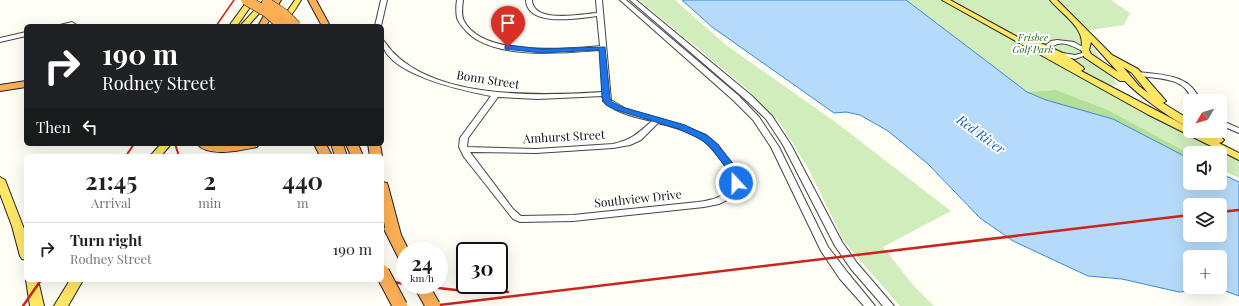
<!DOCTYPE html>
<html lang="en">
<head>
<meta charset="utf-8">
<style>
	body { margin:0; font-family:"Playfair Display",serif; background:#f2f2f2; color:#222; height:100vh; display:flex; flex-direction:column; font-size:15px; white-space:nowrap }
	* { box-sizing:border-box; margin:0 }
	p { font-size:13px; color:#767676 }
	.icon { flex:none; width:22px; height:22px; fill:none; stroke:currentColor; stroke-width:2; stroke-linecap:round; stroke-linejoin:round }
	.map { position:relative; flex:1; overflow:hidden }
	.drawer { position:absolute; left:24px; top:154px; width:360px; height:128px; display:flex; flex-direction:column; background:#fff; border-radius:6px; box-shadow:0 4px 16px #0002 }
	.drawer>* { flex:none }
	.hud { position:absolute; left:24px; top:24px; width:360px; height:122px; border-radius:6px; box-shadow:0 4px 16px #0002; background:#202124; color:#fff; overflow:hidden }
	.needle { width:26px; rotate:232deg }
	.fabs { position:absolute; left:1183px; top:94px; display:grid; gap:8px }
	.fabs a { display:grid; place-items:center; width:44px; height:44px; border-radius:6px; background:#fff; box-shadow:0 4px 16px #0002; font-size:20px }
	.speed { position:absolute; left:396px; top:242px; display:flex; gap:8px; font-size:20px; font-weight:700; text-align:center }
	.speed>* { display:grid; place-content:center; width:52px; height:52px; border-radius:50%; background:#fff; box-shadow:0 4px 16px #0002; line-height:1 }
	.speed small { font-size:10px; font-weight:400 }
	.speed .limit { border:2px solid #111; border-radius:6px; background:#fff; color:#111 }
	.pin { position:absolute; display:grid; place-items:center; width:34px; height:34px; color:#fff; margin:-41px -17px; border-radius:50% 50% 50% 0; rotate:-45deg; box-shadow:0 0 4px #0007 }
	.pin .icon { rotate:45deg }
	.me { position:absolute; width:44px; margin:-22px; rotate:339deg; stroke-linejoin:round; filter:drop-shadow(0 0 3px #0008) }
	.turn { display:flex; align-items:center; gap:14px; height:84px; padding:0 12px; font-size:18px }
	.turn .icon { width:52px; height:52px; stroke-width:2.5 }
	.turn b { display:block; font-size:28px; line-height:34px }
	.then { display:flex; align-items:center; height:38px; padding:0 12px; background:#0003; gap:8px; font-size:15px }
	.eta { display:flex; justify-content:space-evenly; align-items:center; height:68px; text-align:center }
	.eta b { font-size:24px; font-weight:700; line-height:28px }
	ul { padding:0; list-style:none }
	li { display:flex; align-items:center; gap:12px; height:52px; padding:0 12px; border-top:1px solid #e0e0e0 }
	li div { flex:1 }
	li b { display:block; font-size:15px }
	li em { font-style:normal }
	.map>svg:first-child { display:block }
	.green { fill:#d1edbb }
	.forest { fill:#b3df99 }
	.water { fill:#b6dbfa; stroke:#398ad5; fill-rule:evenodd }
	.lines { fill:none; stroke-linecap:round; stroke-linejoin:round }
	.minor-casing { stroke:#444; stroke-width:2 }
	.major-casing { stroke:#222; stroke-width:2 }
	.highway-casing { stroke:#222; stroke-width:2 }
	.minor { fill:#fff; fill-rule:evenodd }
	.major { fill:#ffe665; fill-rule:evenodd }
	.highway { fill:#fcaf56; fill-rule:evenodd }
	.rail-far2 { stroke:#cb241f; stroke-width:1.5 }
	.rail-far1 { stroke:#cb241f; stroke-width:2 }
	.rail { stroke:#cb241f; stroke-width:2.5 }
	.highway-bridge-far1-casing { stroke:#222; stroke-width:11; stroke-linecap:butt }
	.highway-bridge-casing { stroke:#222; stroke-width:16; stroke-linecap:butt }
	.highway-bridge-far1 { stroke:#fcaf56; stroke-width:10 }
	.highway-bridge { stroke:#fcaf56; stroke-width:14 }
	.route { fill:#1a73e8; stroke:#114b97 }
	.labels { text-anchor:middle; stroke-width:4; stroke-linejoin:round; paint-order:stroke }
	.far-park-label { font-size:10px; font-style:italic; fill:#266e1c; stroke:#fff }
	.street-label { font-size:12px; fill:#111; stroke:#fff }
	.water-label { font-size:13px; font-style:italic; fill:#115cac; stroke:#fff }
</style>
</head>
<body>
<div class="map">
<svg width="1239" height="306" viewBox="0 0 1239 306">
	<rect width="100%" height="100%" fill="#fffef5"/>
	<g class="green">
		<polygon points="639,0 675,0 726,45 834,121 951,211 883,247 913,285 934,306 900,306 845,243 808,168 780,123 746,88"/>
		<polygon points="906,0 1050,0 1092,45 1118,85 1099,87 1223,153 1239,159 1239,178 1220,169 1220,153 1190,154 1106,109 1056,90 1027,92"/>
		<polygon points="1055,0 1111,0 1130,13 1124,25 1083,31"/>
	</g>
	<polygon class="forest" points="1056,90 1106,109 1190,154 1190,159 1113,119 1046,100 1027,92"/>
	<path class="water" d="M682,0H906L1027,92L1046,100L1113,119L1190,159V183H1220V173L1239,182V296L1220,289L1179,292L1122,279L1088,276L1013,241L980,218L928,164L888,131L860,115L846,112L834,113L712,27ZM1190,205H1220V235H1190ZM1190,257H1220V287H1190Z"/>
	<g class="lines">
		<defs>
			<g id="minor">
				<polygon points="381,0 387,0 381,26 375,26"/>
				<path d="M457,0H463C462,7 461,15 464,21C483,57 566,49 600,46L597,16C580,18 527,28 526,0H532C533,24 581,14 597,13L596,0H602L611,100L626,109L682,125L706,135L718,145L732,164L739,175L740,183L736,191L729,199L719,204L704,207L573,221L520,222L513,219L464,157L459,147L460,138L491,96C465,91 382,74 382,40L384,41C424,101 539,96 603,92L600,50C563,53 493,60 466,31C463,27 459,24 457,18C456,12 456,6 457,0ZM603,96V101C615,113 636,117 652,121C637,134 633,139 613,144L536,149L467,147L468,138L498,97L538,99ZM658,123C672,127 687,130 699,138C708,143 714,151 720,159C742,187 728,198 698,202L573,215L521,216L513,209L470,152L536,153L613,148L630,145L641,140Z"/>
				<polygon points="620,0 626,0 739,96 759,117 779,147 828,247 848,273 875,306 864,306 840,279 821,251 771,147 753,120 733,100"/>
				<polygon points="630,0 636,0 752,96 772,116 791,145 842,242 857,263 894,306 883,306 851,269 835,246 783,145 766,119 746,100"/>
				<polygon points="72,22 78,26 59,26 60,25"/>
				<polygon points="26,32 26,36 0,42 0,38"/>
				<path d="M1057,40L1074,42L1088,50L1085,52C1075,48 1064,39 1053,46L1056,52L1075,55L1086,52L1089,54L1075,59L1056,54L1055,52H1051L1046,45L1051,41Z"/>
				<path d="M1138,72C1162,75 1191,74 1200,101H1192C1185,75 1157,80 1136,75V73Z"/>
				<polygon points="1220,120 1239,128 1239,133 1220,125"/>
			</g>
			<g id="major">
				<polygon points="248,0 255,0 237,26 229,26"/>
				<path d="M295,0H301C294,12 286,26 270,26L286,13Z"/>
				<path d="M942,0H950L1025,41L1029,39H1032L1065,54L1083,67L1084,69L1081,71L1190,128V131H1195L1204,135L1198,131C1208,131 1217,132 1224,140L1222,142L1219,143L1239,153V160L1147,114Z"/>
				<path d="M1050,0H1057L1112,55L1138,69L1166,101L1163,103L1190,120V127C1175,123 1136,93 1125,81H1120L1084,57L1081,50C1087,28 1062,15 1050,0ZM1091,42L1118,72L1091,54L1089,50ZM1123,67L1132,73L1148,93L1139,86Z"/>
				<polygon points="263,1 269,2 248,26 240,26"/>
				<polygon points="161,144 171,144 161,156 150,156"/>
				<polygon points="0,177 5,180 26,234 26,260 22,259 20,256 12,226 0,194"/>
				<polygon points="26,280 38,280 44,306 30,306"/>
				<polygon points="70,280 83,280 68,306 54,306"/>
			</g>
			<g id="highway">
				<polygon points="273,0 281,0 266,26 258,26"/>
				<polygon points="308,0 316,0 330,26 322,26"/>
				<polygon points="26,81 26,87 0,91 0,85"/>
				<path d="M197,144H259L257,147C242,150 208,158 197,144Z"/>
				<polygon points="314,144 326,144 332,156 320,156"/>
				<polygon points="331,144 343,144 347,156 335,156"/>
				<polygon points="346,144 358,144 363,156 351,156"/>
				<polygon points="368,144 380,144 382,156 370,156"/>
				<polygon points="382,182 387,183 388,186 401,235 409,251 405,251 405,262 400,261 384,229 385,227 382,213"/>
			</g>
		</defs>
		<use href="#minor" class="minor-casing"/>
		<use href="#major" class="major-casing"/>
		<use href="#highway" class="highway-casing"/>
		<use href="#minor" class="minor"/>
		<use href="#major" class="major"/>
		<use href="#highway" class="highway"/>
		<polyline class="rail-far2" points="216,26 234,0"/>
		<g class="rail-far1">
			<polyline points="175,144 179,156"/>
			<polyline points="126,156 134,144"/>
		</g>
		<g class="rail">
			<polyline points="1220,212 1239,210"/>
			<polyline points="382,280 405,284"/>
			<polyline points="412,285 456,290 508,292"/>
			<polyline points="23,306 41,280"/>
			<polyline points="431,306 1190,215"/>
		</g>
		<defs>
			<g id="highway-bridge-far1">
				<polyline points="246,0 267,12 283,26"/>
				<polyline points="267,3 284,14 296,26"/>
			</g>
			<g id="highway-bridge">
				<polyline points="382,272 400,306"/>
				<polyline points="421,285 433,306"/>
			</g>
		</defs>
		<use href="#highway-bridge-far1" class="highway-bridge-far1-casing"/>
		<use href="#highway-bridge" class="highway-bridge-casing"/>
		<use href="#highway-bridge-far1" class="highway-bridge-far1"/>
		<use href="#highway-bridge" class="highway-bridge"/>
	</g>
	<polygon class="route" points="508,45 542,49 605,47 610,98 612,102 622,107 685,125 708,136 716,143 737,168 741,183 740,185 733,185 729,171 710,147 702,140 679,129 616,110 606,105 602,98 599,50 542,53 505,49 505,46"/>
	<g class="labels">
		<g class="far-park-label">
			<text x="1033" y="41">Frisbee<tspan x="1033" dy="12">Golf Park</tspan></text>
		</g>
		<g class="street-label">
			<text transform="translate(488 80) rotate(9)" y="4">Bonn Street</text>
			<text transform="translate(564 137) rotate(-3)" y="4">Amhurst Street</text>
			<text transform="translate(638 199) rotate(-6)" y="4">Southview Drive</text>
		</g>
		<g class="water-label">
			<text transform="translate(981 134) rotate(36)" y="5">Red River</text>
		</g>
	</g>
</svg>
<div class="fabs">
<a><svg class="needle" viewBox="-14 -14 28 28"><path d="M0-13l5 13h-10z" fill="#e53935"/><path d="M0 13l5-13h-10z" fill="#767676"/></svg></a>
<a><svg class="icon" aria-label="sound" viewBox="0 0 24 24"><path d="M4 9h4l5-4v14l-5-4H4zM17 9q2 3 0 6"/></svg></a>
<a><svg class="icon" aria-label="layers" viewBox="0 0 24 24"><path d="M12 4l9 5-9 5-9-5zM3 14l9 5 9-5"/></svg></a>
<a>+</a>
</div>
<div class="speed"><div>24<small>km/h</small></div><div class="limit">30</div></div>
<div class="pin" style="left:508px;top:47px;background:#d93025"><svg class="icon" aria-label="arrive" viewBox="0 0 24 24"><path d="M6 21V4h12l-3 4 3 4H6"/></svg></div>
<svg class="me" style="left:736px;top:183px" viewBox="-20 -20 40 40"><circle r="17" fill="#1a73e8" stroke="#fff" stroke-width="3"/><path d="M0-11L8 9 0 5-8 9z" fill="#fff"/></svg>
<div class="hud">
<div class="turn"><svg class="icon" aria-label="right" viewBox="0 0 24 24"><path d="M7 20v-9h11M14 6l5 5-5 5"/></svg><div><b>190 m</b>Rodney Street</div></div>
<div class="then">Then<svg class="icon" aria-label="left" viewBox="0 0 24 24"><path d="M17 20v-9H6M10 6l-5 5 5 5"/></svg></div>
</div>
<section class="drawer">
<div class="eta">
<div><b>21:45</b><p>Arrival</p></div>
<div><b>2</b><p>min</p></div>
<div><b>440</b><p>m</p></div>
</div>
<ul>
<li><svg class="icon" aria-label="right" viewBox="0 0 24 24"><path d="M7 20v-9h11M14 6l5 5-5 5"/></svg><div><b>Turn right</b><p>Rodney Street</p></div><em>190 m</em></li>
</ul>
</section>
</div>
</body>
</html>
